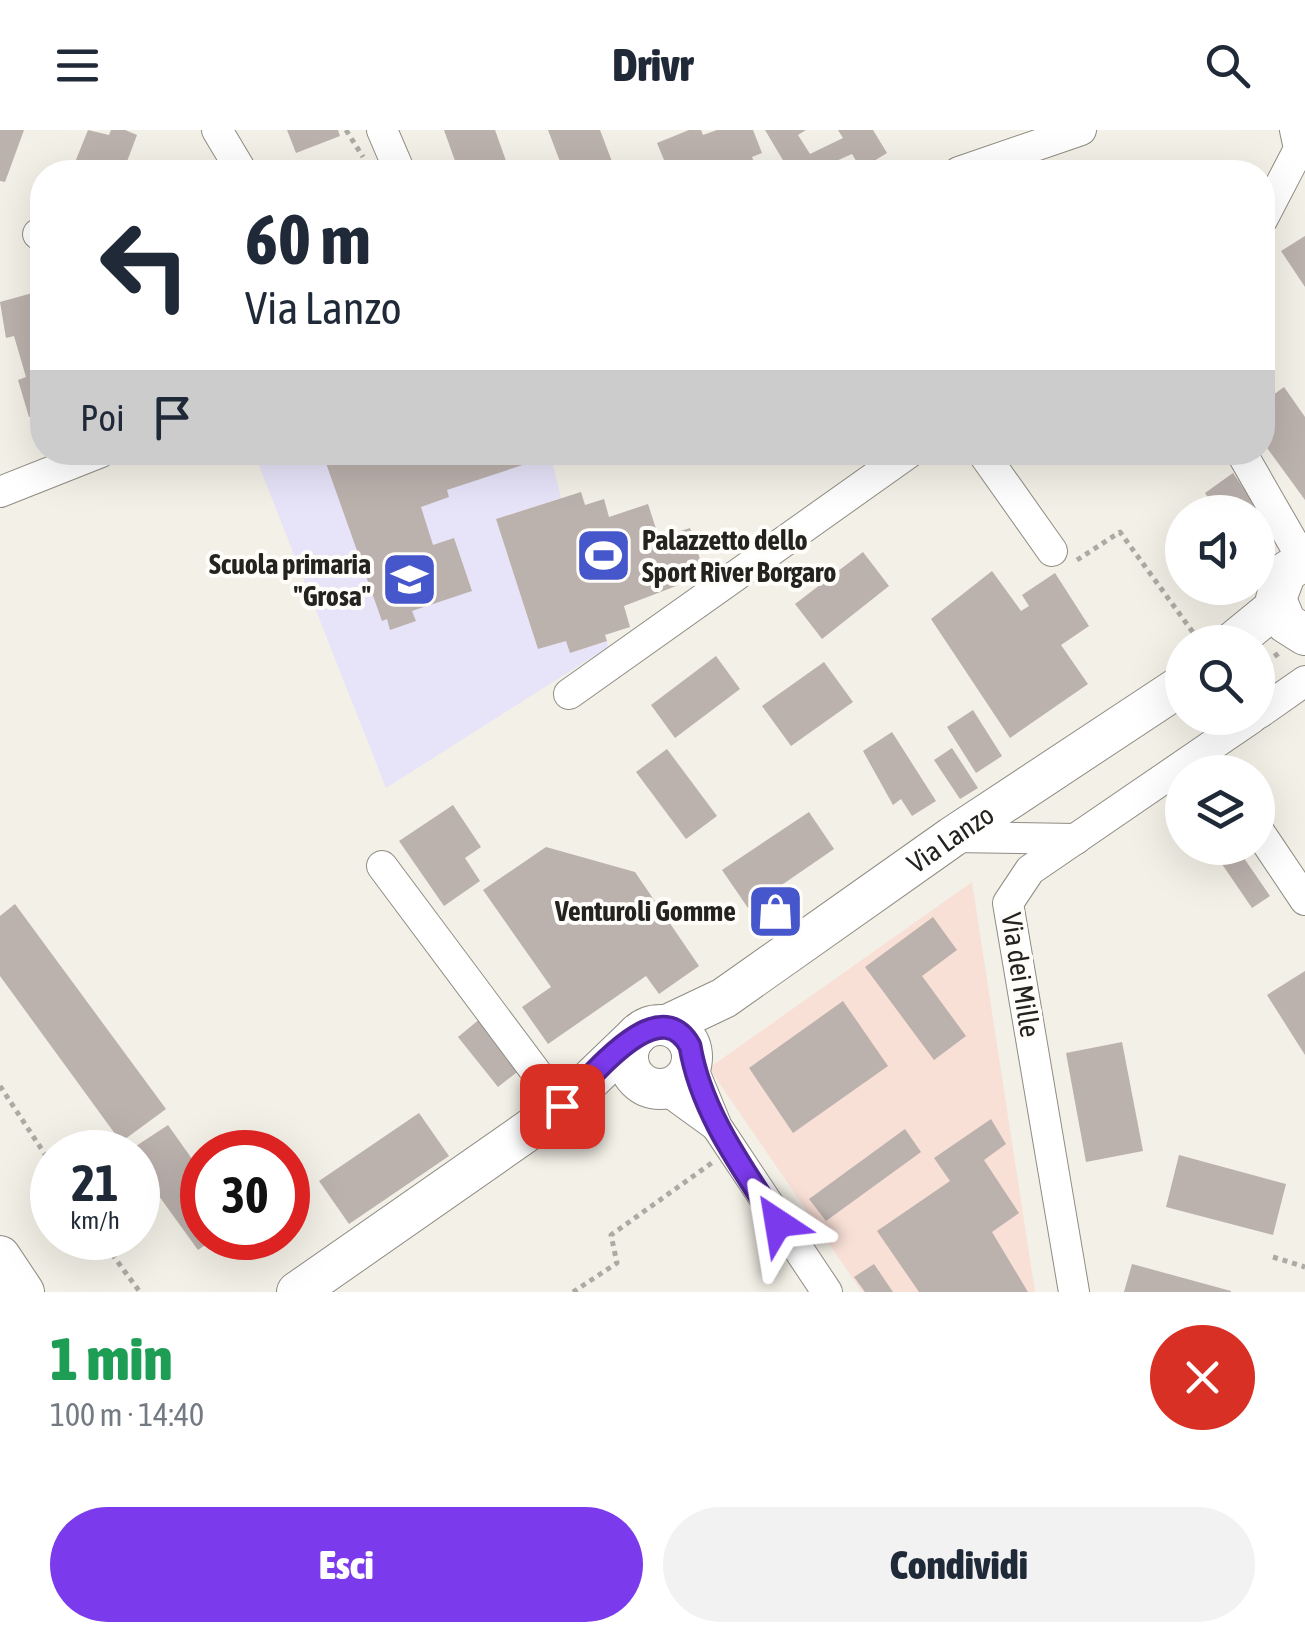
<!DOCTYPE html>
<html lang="it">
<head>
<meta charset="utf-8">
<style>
	body { margin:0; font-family:"Asap Condensed",sans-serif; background:#f2f2f3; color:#1f2937; height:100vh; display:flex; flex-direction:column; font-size:38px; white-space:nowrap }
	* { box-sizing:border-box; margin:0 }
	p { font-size:32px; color:#747a83 }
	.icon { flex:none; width:55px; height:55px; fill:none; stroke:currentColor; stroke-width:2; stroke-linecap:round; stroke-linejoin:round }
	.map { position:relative; height:1162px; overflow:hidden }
	.drawer { display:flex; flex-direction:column; background:#fff; flex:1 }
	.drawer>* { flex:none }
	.hud { position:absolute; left:30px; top:30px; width:1245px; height:305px; border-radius:40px; box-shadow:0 10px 40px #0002; background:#fff; color:#1f2937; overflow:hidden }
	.tools { position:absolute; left:1165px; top:365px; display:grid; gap:20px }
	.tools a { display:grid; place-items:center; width:110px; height:110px; border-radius:50%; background:#fff; box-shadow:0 10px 40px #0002; font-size:50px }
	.speed { position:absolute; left:30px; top:1000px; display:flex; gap:20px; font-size:50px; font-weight:700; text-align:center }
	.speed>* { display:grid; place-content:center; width:130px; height:130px; border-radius:50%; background:#fff; box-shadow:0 10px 40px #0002; line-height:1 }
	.speed small { font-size:25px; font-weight:400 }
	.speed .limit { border:15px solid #d22; background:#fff; color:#111 }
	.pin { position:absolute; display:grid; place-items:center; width:85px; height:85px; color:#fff; margin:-42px; border-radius:20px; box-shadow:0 5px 15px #0006 }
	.me { position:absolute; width:110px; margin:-55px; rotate:327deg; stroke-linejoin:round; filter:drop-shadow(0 0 8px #0008) }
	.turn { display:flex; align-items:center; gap:35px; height:210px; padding:0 50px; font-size:45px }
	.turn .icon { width:130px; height:130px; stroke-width:2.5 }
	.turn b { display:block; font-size:70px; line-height:85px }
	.then { display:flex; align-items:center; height:95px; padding:0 50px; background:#0003; gap:20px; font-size:38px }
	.round { display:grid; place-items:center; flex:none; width:105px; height:105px; border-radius:52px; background:#f2f2f3 }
	.overview { display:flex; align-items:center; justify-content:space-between; height:170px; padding:0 50px }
	h1 { font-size:60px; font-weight:800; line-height:75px; color:#1e9e55 }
	.primary-button { display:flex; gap:20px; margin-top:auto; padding:20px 50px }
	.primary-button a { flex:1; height:115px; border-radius:60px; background:#7c3aed; color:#fff; font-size:40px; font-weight:800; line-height:115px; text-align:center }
	.primary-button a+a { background:#f2f2f3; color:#1f2937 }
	header { display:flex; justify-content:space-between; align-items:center; height:130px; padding:0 50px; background:#fff; font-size:45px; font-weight:800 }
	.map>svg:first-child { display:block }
	.industrial { fill:#f9e0d7 }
	.education { fill:#e7e3f9 }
	.building { fill:#bbb1ad }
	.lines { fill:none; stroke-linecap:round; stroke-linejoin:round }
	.street-casing { stroke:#8f8c83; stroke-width:32 }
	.secondary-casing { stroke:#8f8c83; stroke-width:42 }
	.path { stroke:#acaaa3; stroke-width:5; stroke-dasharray:5 5; stroke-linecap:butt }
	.street { stroke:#fff; stroke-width:30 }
	.secondary { stroke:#fff; stroke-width:40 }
	.route-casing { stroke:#51269a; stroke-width:25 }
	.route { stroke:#7c3aed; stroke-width:18 }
	.labels { text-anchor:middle; stroke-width:8; stroke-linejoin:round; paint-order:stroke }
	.poi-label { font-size:28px; font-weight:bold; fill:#242320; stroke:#fffdfa; text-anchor:end }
	.street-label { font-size:28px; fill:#242320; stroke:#fffdfa }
</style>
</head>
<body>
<header><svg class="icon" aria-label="menu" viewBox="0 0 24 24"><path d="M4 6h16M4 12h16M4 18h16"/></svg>Drivr<svg class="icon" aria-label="search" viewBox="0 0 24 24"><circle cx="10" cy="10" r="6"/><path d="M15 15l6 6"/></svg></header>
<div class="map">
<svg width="1305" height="1162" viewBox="0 0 1305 1162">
	<rect width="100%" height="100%" fill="#f3f0e7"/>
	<polygon class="industrial" points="972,752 1035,1162 862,1162 709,938"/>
	<polygon class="education" points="254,323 561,323 551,326 561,368 496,389 538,519 566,511 570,523 607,511 608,517 386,658"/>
	<g class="building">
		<polygon points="0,0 24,0 5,52 0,51"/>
		<polygon points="88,0 109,5 111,0 125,0 137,5 123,42 71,42"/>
		<polygon points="287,0 338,0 340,6 296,23"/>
		<polygon points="444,0 495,0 510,42 459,42"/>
		<polygon points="548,0 600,0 616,42 564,42"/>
		<polygon points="689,0 701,0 703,5 717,0 753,0 762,23 752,27 758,42 669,42 657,13"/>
		<polygon points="765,0 806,0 798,5 810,24 843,8 838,0 873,0 887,23 861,39 852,24 818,39 821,42 790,42"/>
		<polygon points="1305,106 1305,157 1281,121"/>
		<polygon points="36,162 42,184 42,284 29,287 18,250 26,247 14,206 6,208 0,172"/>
		<polygon points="1284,257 1305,287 1305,370 1262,311 1262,273"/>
		<polygon points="322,322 559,322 559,323 447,360 449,367 421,377 433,415 454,408 472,461 412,481 416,491 390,500 387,489 382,491"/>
		<polygon points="1233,343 1262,385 1258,388 1258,382 1218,382 1205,363"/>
		<polygon points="581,362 585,375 604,369 609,387 648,374 659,408 690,398 705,445 624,476 630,497 605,505 607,511 570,523 566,511 538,519 496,389"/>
		<polygon points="863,422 889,456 822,509 795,474"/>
		<polygon points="992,441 1021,481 1029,476 1022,465 1055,443 1089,496 1061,515 1088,554 1010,608 931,489"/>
		<polygon points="716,526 740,559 675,608 651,575"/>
		<polygon points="824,532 853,572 791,616 762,576"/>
		<polygon points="973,580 1002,626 976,643 947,597"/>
		<polygon points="892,602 936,671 912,686 901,669 893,675 863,621"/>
		<polygon points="952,618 978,658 960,669 934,630"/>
		<polygon points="667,619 717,686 686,709 636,642"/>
		<polygon points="453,675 481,717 465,728 480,751 444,776 399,711"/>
		<polygon points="809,682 834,719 748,778 722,740"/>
		<polygon points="546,717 635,742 699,836 659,864 646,846 548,914 522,877 551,857 483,760"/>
		<polygon points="1211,718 1237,718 1270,766 1252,778"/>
		<polygon points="15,774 166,979 121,1012 0,846 0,786"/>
		<polygon points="933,787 957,820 922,846 966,906 934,930 865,837"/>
		<polygon points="1305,841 1305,925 1267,865"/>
		<polygon points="843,871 888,936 793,1003 749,938"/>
		<polygon points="481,888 521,939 498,957 458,907"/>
		<polygon points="1122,912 1143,1021 1086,1032 1066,923"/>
		<polygon points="419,983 449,1026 349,1094 319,1051"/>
		<polygon points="991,989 1006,1014 984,1030 1019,1083 992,1102 1028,1162 919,1162 877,1101 950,1051 934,1028"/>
		<polygon points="168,995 202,1043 202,1108 215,1108 198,1120 138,1037 138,1022 127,1022"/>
		<polygon points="905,999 921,1022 826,1091 809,1069"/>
		<polygon points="1179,1025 1286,1054 1273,1105 1166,1077"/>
		<polygon points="874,1134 893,1162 865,1162 854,1147"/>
		<polygon points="1132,1134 1231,1161 1231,1162 1124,1162"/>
	</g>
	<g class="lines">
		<defs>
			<g id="street">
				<polyline points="217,0 242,42"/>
				<polyline points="382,0 400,42"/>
				<polyline points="959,42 1081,0"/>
				<polyline points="1262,90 1299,19 1295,0"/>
				<polyline points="38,104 42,107"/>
				<polyline points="982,322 1052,421"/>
				<polyline points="1241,322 1303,430"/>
				<polyline points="0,362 101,322"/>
				<polyline points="569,564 910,322"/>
				<polyline points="1258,584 1305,551"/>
				<polyline points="1258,700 1305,770"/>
				<polyline points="952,707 1076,709"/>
				<polyline points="382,736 562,977"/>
				<polyline points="691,934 717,997 827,1162"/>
				<polyline points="664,958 715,995"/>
				<polyline points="1074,1162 1008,773 1030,740 1252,588"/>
			</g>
			<g id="secondary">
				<polyline points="1305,430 1286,442 1276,469 1286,493 1305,505"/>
				<polyline points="1233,512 1277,476"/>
				<path id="s1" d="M667,895L724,868L952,707L1182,555"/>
				<circle cx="660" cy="927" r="32"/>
				<polyline points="0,1126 24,1162"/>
				<polyline points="297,1162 562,977 638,904"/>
			</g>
		</defs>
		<use href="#street" class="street-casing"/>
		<use href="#secondary" class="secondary-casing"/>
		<g class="path">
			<polyline points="346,0 363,27"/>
			<polyline points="1077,430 1120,402 1200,512"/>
			<polyline points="1258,538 1279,523"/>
			<polyline points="0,956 52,1035"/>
			<polyline points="100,1108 140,1162"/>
			<polyline points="1273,1127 1305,1137"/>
			<polyline points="573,1162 617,1133 611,1105 713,1032"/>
		</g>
		<use href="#street" class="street"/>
		<use href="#secondary" class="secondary"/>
	</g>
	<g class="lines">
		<defs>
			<path id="route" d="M562,976C589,951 658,858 690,916C701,982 742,1037 778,1093"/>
		</defs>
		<use href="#route" class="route-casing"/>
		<use href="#route" class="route"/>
	</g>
	<defs>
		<symbol id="stadium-square" viewBox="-11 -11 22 22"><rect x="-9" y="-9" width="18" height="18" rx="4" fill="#4657cb" stroke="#fffdfa"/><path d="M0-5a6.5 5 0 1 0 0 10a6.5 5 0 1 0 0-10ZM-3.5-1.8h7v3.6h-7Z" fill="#fff"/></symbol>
		<symbol id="school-square" viewBox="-11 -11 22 22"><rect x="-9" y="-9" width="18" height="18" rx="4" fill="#4657cb" stroke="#fffdfa"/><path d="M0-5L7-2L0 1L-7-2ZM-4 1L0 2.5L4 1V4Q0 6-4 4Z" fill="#fff"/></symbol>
		<symbol id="shop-square" viewBox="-11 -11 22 22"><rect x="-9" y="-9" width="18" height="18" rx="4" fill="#4657cb" stroke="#fffdfa"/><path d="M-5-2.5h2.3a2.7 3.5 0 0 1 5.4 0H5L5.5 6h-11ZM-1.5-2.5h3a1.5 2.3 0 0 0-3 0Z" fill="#fff"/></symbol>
	</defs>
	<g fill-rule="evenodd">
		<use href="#stadium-square" x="572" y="394" width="63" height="63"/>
		<use href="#school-square" x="378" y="418" width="63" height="63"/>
		<use href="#shop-square" x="744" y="750" width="63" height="63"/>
	</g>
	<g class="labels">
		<g class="poi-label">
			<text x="642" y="420" text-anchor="start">Palazzetto dello<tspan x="642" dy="32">Sport River Borgaro</tspan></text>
			<text x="371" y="444">Scuola primaria<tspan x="371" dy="32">"Grosa"</tspan></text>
			<text x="736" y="791">Venturoli Gomme</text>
		</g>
		<g class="street-label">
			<text dy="10" stroke="none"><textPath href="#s1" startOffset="340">Via Lanzo</textPath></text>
			<text transform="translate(1021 845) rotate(81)" y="10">Via dei Mille</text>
		</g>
	</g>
</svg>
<div class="tools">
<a><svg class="icon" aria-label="sound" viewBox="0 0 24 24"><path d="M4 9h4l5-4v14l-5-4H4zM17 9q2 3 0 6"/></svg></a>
<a><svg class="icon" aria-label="search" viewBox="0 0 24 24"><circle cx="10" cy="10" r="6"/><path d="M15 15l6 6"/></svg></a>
<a><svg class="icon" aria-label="layers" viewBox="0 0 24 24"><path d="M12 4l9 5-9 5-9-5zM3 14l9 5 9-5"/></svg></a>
</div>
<div class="speed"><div>21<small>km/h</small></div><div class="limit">30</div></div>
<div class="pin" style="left:562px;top:976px;background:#d93025"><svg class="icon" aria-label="arrive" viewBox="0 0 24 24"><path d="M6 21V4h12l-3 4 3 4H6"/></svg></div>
<svg class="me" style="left:778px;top:1093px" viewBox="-20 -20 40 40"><path d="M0-17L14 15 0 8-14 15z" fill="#7c3aed" stroke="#fff" stroke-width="4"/></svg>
<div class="hud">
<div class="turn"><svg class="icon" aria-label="left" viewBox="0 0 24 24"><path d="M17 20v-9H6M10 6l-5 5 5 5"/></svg><div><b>60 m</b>Via Lanzo</div></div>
<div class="then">Poi<svg class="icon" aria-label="arrive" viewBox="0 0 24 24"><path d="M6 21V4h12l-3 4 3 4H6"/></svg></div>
</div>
</div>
<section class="drawer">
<div class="overview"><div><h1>1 min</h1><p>100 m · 14:40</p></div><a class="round" style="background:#d93025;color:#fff"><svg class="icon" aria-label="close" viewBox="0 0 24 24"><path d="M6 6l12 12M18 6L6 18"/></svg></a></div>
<div class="primary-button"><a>Esci</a><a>Condividi</a></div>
</section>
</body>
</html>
